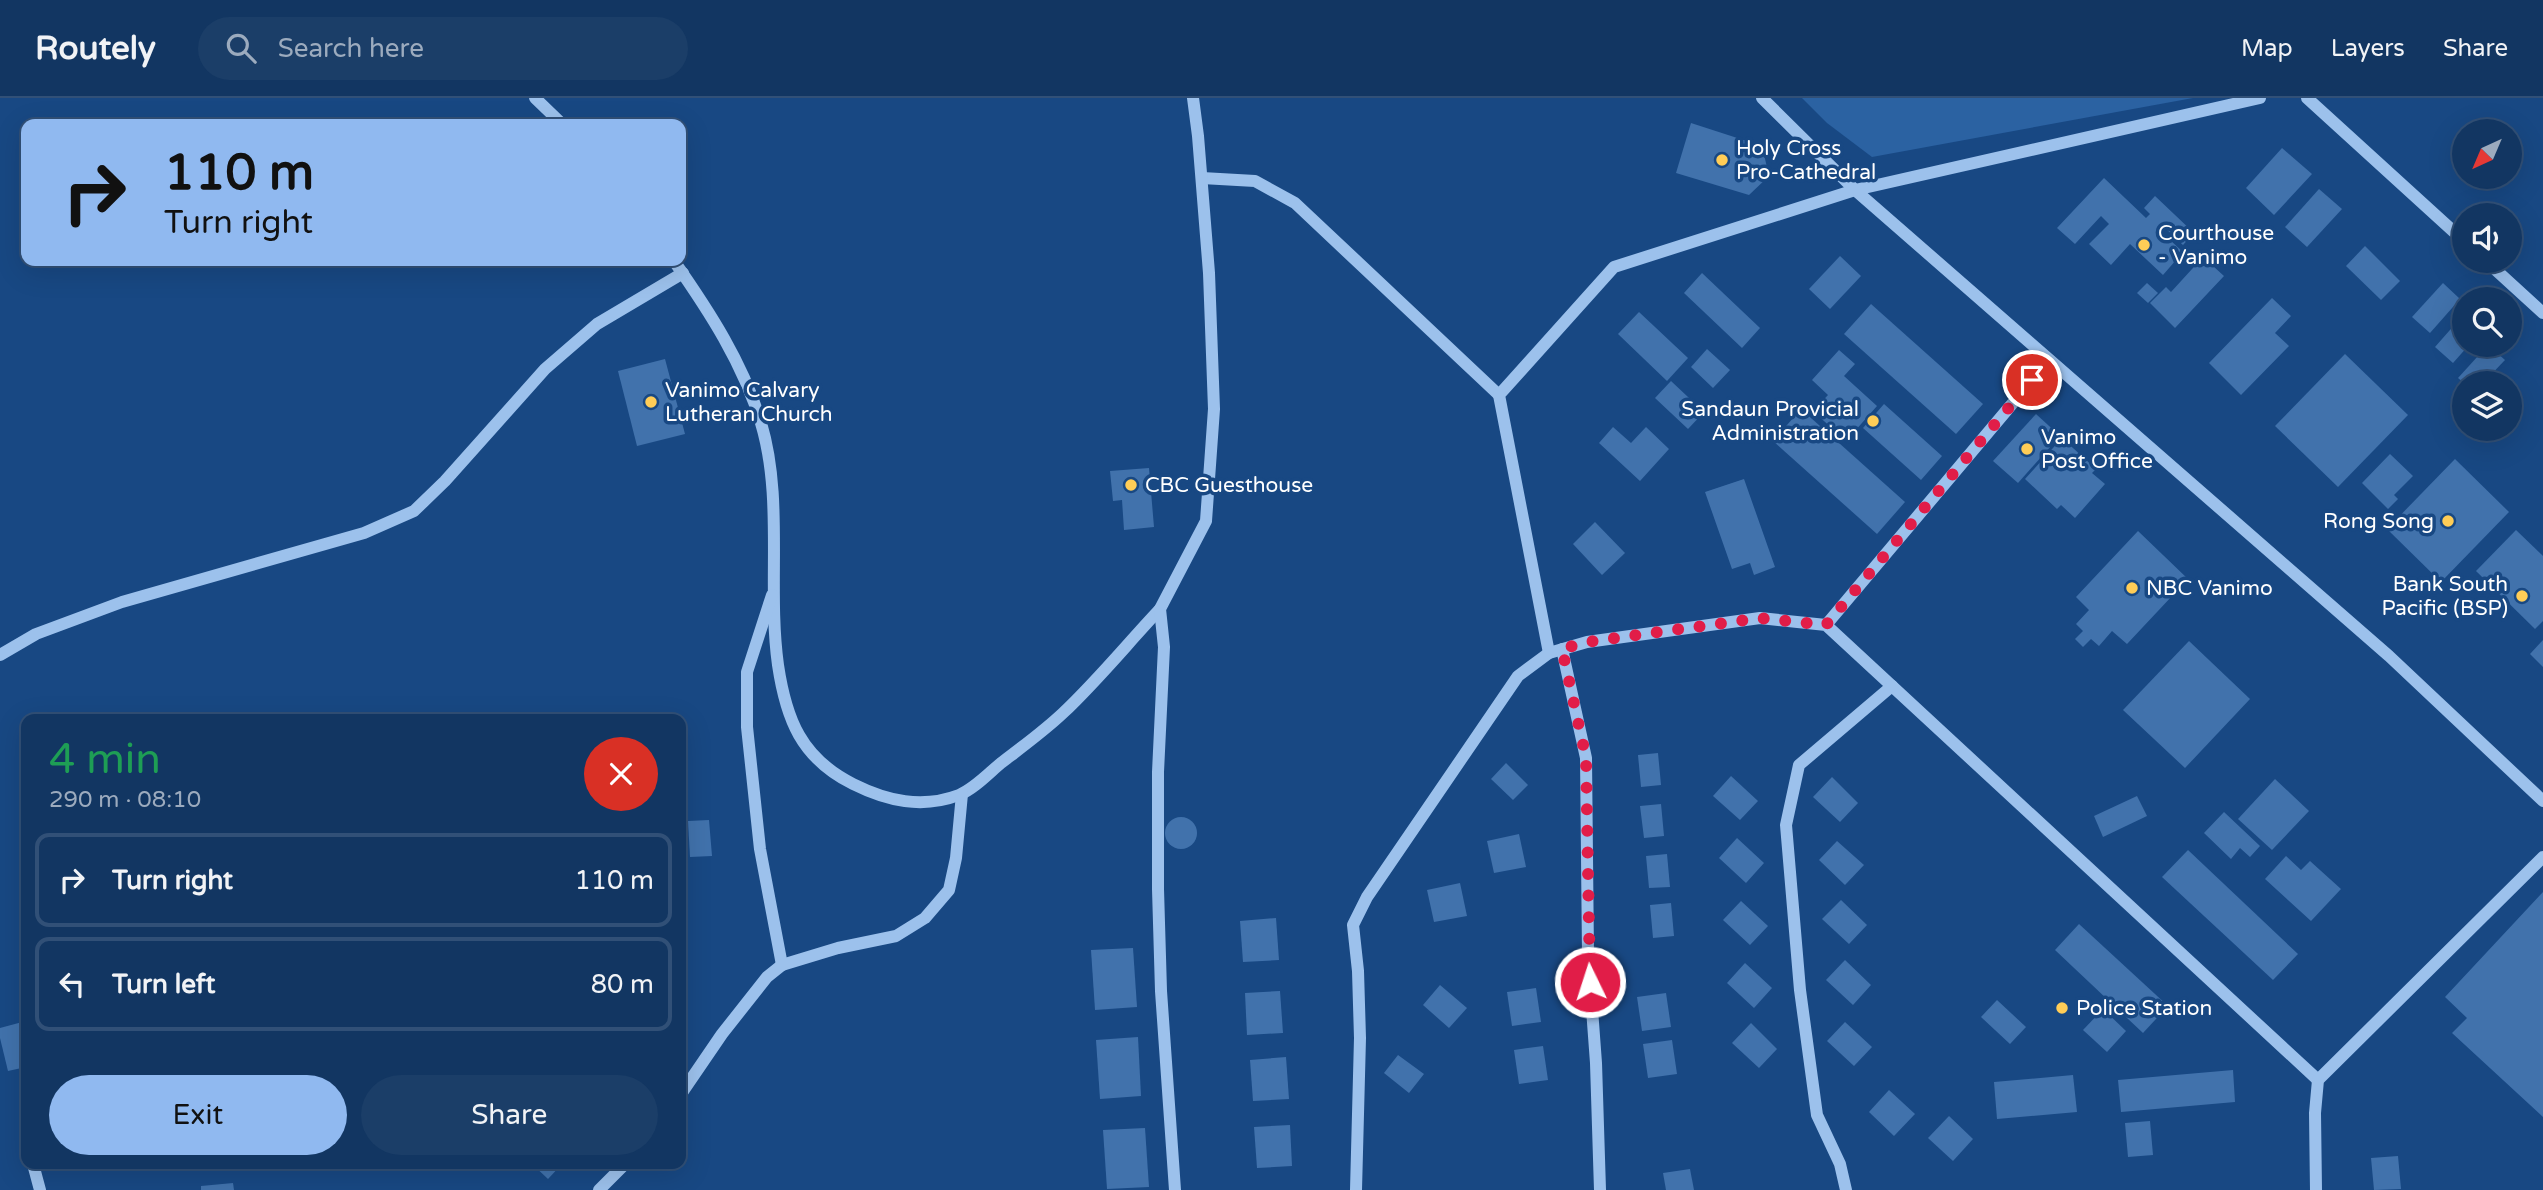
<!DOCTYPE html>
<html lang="en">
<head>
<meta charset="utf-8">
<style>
	body { margin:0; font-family:"Varela Round",sans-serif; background:#1b3e68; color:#f1f3f6; height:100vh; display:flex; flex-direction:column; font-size:26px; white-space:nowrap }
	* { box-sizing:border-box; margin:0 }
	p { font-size:23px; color:#9cabbe }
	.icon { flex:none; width:38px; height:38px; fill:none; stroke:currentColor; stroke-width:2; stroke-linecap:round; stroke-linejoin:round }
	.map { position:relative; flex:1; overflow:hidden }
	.drawer { position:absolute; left:21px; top:616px; width:665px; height:455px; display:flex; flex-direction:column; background:#123662; border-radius:14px; box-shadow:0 7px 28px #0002,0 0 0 2px #315077 }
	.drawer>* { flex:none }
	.hud { position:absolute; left:21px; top:21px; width:665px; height:147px; border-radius:14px; box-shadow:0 7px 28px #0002,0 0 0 2px #315077; background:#90b9f0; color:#111; overflow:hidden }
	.needle { width:46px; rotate:224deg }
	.fabs { position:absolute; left:2452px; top:21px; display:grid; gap:14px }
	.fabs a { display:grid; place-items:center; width:70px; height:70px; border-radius:50%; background:#123662; box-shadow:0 7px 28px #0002,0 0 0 2px #315077; font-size:35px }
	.pin { position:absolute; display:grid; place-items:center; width:60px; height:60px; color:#fff; margin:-30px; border:4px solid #fff; border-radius:50%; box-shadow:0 2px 7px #0007 }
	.me { position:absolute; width:77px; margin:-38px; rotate:356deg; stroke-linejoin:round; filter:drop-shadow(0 0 5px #0008) }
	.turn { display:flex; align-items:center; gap:24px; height:147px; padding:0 28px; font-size:32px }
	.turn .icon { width:91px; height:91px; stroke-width:2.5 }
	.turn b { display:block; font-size:49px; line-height:60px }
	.round { display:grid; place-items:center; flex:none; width:74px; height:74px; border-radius:37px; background:#1b3e68 }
	.head { display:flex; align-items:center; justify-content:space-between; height:119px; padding:0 28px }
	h1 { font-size:42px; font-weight:600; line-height:52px; color:#1e9e55 }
	.primary-button { display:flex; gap:14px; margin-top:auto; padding:14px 28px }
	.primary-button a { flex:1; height:80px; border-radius:42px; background:#90b9f0; color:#111; font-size:28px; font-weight:600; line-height:80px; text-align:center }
	.primary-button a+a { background:#1b3e68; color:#f1f3f6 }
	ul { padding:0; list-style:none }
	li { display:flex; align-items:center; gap:21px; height:94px; margin:0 14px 10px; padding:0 14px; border:4px solid #315077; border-radius:14px }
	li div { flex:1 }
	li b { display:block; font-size:26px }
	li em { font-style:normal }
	header { display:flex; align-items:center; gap:42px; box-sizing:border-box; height:98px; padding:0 35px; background:#123662; border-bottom:2px solid #315077 }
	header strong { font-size:33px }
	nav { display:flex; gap:38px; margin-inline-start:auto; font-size:24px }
	.search { width:490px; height:63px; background:#1b3e68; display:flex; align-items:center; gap:18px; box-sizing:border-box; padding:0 24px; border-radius:38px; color:#9cabbe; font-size:26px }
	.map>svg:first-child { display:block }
	.green { fill:#2b62a2 }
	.building { fill:#4172ac }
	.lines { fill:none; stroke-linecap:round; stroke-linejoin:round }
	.minor { stroke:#9cc1ec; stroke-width:12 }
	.route { stroke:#e11d48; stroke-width:12; stroke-dasharray:0 21.6 }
	.poi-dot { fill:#ffcd57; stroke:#184883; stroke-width:2.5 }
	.labels { text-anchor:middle; stroke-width:7; stroke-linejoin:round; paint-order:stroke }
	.poi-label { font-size:21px; fill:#fff; stroke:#184883; text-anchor:start }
</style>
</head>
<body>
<header>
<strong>Routely</strong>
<div class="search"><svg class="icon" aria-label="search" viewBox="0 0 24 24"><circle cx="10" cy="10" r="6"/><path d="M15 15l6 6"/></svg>Search here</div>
<nav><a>Map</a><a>Layers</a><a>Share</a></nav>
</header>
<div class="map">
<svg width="2543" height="1092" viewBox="0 0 2543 1092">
	<rect width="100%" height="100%" fill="#184883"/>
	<polygon class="green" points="1802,0 2193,0 1872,59 1827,25"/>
	<g class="building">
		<polygon points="1691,25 1762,48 1769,78 1749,97 1676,75"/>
		<polygon points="2282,50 2312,76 2274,117 2246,90"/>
		<polygon points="2104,80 2146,120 2150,116 2144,110 2155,98 2194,135 2183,147 2161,126 2157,130 2183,154 2163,177 2130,146 2111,167 2089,146 2109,126 2101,118 2075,146 2057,130"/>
		<polygon points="2319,91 2342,111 2307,149 2285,129"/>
		<polygon points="2365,148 2400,183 2381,202 2346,168"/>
		<polygon points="1840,158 1861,178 1830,211 1809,191"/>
		<polygon points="2203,159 2224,178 2175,230 2150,205 2166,189 2171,194"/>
		<polygon points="1702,175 1760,230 1742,250 1684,195"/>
		<polygon points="2147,185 2158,195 2148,205 2137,195"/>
		<polygon points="2443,185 2460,201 2430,235 2412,219"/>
		<polygon points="2272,200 2291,218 2275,235 2289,248 2241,297 2209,265"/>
		<polygon points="1871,206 1983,306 1956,336 1844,236"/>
		<polygon points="1639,214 1688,260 1667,283 1618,236"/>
		<polygon points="2464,216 2464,247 2469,247 2453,265 2435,249"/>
		<polygon points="2488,247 2505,262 2483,285 2464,285 2458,280"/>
		<polygon points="1707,251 1730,272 1713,290 1691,269"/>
		<polygon points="1839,252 1855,266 1844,278 1877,308 1846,343 1813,313 1828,297 1812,282"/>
		<polygon points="2345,256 2408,317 2338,389 2275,328"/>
		<polygon points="665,261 685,336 637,348 618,273"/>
		<polygon points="1671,283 1704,314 1688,331 1655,300"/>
		<polygon points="1884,306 1942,358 1921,382 1863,330"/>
		<polygon points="1801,311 1905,404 1877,436 1773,343"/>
		<polygon points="2036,316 2060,338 2018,385 1993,363"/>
		<polygon points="1613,329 1631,345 1646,329 1669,351 1640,383 1599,345"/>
		<polygon points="2062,340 2096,371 2092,375 2105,386 2075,420 2061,407 2057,411 2025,381"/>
		<polygon points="2390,356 2413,378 2394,397 2398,401 2388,411 2362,385"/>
		<polygon points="2455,361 2509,414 2441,484 2387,431"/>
		<polygon points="1149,370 1154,429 1124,432 1122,402 1113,403 1110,373"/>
		<polygon points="1744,381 1775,469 1754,477 1750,465 1732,471 1705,394"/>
		<polygon points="1595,424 1625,455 1602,477 1573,446"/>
		<polygon points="2516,432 2543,458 2543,523 2535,531 2476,473"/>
		<polygon points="2138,433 2188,481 2127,546 2112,533 2099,548 2091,541 2083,549 2075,541 2083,533 2076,526 2089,512 2076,499"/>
		<polygon points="2543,542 2543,569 2530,556"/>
		<polygon points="2189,543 2250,601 2185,670 2123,612"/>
		<polygon points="1658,655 1661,687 1641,689 1638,657"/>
		<polygon points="1506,665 1528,687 1513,702 1491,681"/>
		<polygon points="1731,678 1758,703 1740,722 1713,698"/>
		<polygon points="1832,679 1858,705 1840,724 1813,699"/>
		<polygon points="2275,681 2309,713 2272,752 2238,721"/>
		<polygon points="2137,698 2147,718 2103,739 2094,718"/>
		<polygon points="1661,706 1664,738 1644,740 1640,708"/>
		<polygon points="2224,714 2260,748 2250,759 2240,750 2231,761 2204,735"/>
		<circle cx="1181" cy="735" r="16"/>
		<polygon points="709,722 712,758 690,759 688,723"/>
		<polygon points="1519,736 1526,769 1494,775 1487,743"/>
		<polygon points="1737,740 1764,765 1746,785 1719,760"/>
		<polygon points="1837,743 1864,767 1845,787 1819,762"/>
		<polygon points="2188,752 2298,856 2273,882 2162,779"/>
		<polygon points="1667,756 1670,789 1649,790 1646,758"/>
		<polygon points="2286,758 2301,772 2310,763 2341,791 2311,823 2265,781"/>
		<polygon points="1460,785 1467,818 1434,824 1427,792"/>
		<polygon points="2543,794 2543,1019 2452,935 2467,920 2445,899"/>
		<polygon points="1841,802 1867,827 1849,846 1822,821"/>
		<polygon points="1741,803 1768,828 1750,847 1723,822"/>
		<polygon points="1671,805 1674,838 1653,840 1650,807"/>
		<polygon points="1276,820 1279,862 1243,864 1240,823"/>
		<polygon points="2079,826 2168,908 2143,935 2055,852"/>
		<polygon points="1133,850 1137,909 1095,912 1091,852"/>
		<polygon points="1845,862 1871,887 1853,907 1826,882"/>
		<polygon points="1745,865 1772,890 1754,910 1727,885"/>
		<polygon points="1440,887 1467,910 1449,930 1423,907"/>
		<polygon points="1536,890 1541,924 1512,928 1507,894"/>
		<polygon points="1280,893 1283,935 1247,937 1245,895"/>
		<polygon points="1666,895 1671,929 1642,933 1637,899"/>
		<polygon points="1997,902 2026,929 2010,946 1981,919"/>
		<polygon points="2103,911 2126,933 2107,954 2083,932"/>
		<polygon points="26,923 26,969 8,973 0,940 0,930"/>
		<polygon points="1845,924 1872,949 1854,968 1827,943"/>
		<polygon points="1751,925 1777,951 1759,970 1732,945"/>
		<polygon points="1138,939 1141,998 1100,1001 1096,942"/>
		<polygon points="1672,942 1677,976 1648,980 1643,946"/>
		<polygon points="1543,948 1548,982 1519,986 1514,952"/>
		<polygon points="1398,957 1424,976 1409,995 1384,975"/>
		<polygon points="1286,959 1289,1001 1253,1003 1250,962"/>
		<polygon points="2233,972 2235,1004 2121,1014 2118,982"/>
		<polygon points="2073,977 2077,1014 1997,1021 1994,984"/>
		<polygon points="1889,992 1915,1016 1894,1038 1869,1014"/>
		<polygon points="1949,1018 1973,1041 1953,1063 1928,1040"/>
		<polygon points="2150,1023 2153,1057 2128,1059 2125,1025"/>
		<polygon points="1290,1027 1292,1068 1257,1070 1254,1029"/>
		<polygon points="1145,1030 1149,1089 1107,1091 1103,1032"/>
		<polygon points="2398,1058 2401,1091 2374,1092 2371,1060"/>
		<polygon points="532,1066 562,1066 548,1081"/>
		<polygon points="1690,1071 1694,1092 1666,1092 1663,1075"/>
		<polygon points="233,1085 234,1092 201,1092 201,1088"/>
	</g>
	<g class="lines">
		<g class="minor">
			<polyline points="535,0 562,26"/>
			<polyline points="1762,0 1855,92 2389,558 2543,703"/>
			<polyline points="2307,0 2464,143"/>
			<polyline points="1202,80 1255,83 1295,105 1499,297"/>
			<path d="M674,163C709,213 743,265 761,325C784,401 767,488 778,567C786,621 801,660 853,686C887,703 922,711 959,697C974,691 989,675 1001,665C1022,649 1044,633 1063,615C1097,583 1128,545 1160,511"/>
			<polyline points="2486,163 2543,215"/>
			<polyline points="772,497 747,574 747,629 760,751 782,867"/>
			<polyline points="1826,527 2049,262"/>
			<polyline points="1562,551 1586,660 1588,857 1596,965 1600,1092"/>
			<polyline points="1549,555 1499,297 1614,169 1855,92 2260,0"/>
			<polyline points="0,557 36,536 122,504 364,435 414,413 445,383 545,271 597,226 683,175"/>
			<polyline points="681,996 722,936 767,879 782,867 838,850 896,838 925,820 949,792 956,760 962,696"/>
			<polyline points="33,1066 40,1092"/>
			<polyline points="599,1092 625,1066"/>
			<polyline points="1175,1092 1161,893 1158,791 1158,674 1164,549 1160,511 1206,423 1214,311 1209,175 1198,38 1193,0"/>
			<polyline points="1356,1092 1360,940 1358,873 1353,827 1367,799 1518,578 1549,555 1587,544 1760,520 1826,527 2318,982"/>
			<polyline points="1846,1092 1840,1066 1817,1017 1800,892 1786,727 1799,667 1892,588"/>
			<polyline points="2316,1092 2315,1015 2318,982 2543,759"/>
		</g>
	</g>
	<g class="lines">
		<polyline class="route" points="1590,884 1586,660 1562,551 1587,544 1760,520 1826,527 2032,282"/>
	</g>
	<g class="poi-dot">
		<circle cx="1722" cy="62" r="7"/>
		<circle cx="2144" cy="147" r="7"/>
		<circle cx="651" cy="304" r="7"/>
		<circle cx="1873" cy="323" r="7"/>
		<circle cx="2027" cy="351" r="7"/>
		<circle cx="1131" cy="387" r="7"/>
		<circle cx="2448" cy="423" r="7"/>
		<circle cx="2132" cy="490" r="7"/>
		<circle cx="2522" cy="498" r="7"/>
		<circle cx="2062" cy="910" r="7"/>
	</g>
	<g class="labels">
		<g class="poi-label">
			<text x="1736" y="57">Holy Cross<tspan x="1736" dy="24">Pro-Cathedral</tspan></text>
			<text x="2158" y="142">Courthouse<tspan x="2158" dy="24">- Vanimo</tspan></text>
			<text x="665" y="299">Vanimo Calvary<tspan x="665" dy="24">Lutheran Church</tspan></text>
			<text x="1859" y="318" text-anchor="end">Sandaun Provicial<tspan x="1859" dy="24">Administration</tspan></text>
			<text x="2041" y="346">Vanimo<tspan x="2041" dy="24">Post Office</tspan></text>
			<text x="1145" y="394">CBC Guesthouse</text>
			<text x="2434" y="430" text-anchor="end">Rong Song</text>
			<text x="2508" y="493" text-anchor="end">Bank South<tspan x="2508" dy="24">Pacific (BSP)</tspan></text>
			<text x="2146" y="497">NBC Vanimo</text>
			<text x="2076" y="917">Police Station</text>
		</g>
	</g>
</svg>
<div class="fabs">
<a><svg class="needle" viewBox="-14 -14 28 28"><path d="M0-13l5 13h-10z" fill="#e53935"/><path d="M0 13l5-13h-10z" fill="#9cabbe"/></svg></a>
<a><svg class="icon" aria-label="sound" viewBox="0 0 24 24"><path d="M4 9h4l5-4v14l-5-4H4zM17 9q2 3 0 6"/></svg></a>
<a><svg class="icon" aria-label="search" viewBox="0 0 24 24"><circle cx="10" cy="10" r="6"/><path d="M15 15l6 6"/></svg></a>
<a><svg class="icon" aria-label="layers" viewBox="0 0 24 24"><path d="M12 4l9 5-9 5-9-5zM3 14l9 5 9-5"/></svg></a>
</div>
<div class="pin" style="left:2032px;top:282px;background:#d93025"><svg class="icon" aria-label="arrive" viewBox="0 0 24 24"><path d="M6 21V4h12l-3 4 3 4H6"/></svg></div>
<svg class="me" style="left:1590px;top:884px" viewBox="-20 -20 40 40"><circle r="17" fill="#e11d48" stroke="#fff" stroke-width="3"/><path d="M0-11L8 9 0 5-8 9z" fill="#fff"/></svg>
<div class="hud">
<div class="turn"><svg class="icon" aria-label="right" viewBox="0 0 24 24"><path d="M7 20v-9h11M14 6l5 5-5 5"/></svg><div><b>110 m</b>Turn right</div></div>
</div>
<section class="drawer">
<div class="head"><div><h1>4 min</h1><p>290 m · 08:10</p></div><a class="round" style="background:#d93025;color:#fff"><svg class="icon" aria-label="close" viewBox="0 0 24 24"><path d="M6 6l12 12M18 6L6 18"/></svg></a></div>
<ul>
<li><svg class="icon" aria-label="right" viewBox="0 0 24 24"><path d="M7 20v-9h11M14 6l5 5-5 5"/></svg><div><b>Turn right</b></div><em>110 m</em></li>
<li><svg class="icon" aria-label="left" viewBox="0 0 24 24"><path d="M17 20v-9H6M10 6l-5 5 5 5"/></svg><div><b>Turn left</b></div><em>80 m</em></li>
</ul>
<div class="primary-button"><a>Exit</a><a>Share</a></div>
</section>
</div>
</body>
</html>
